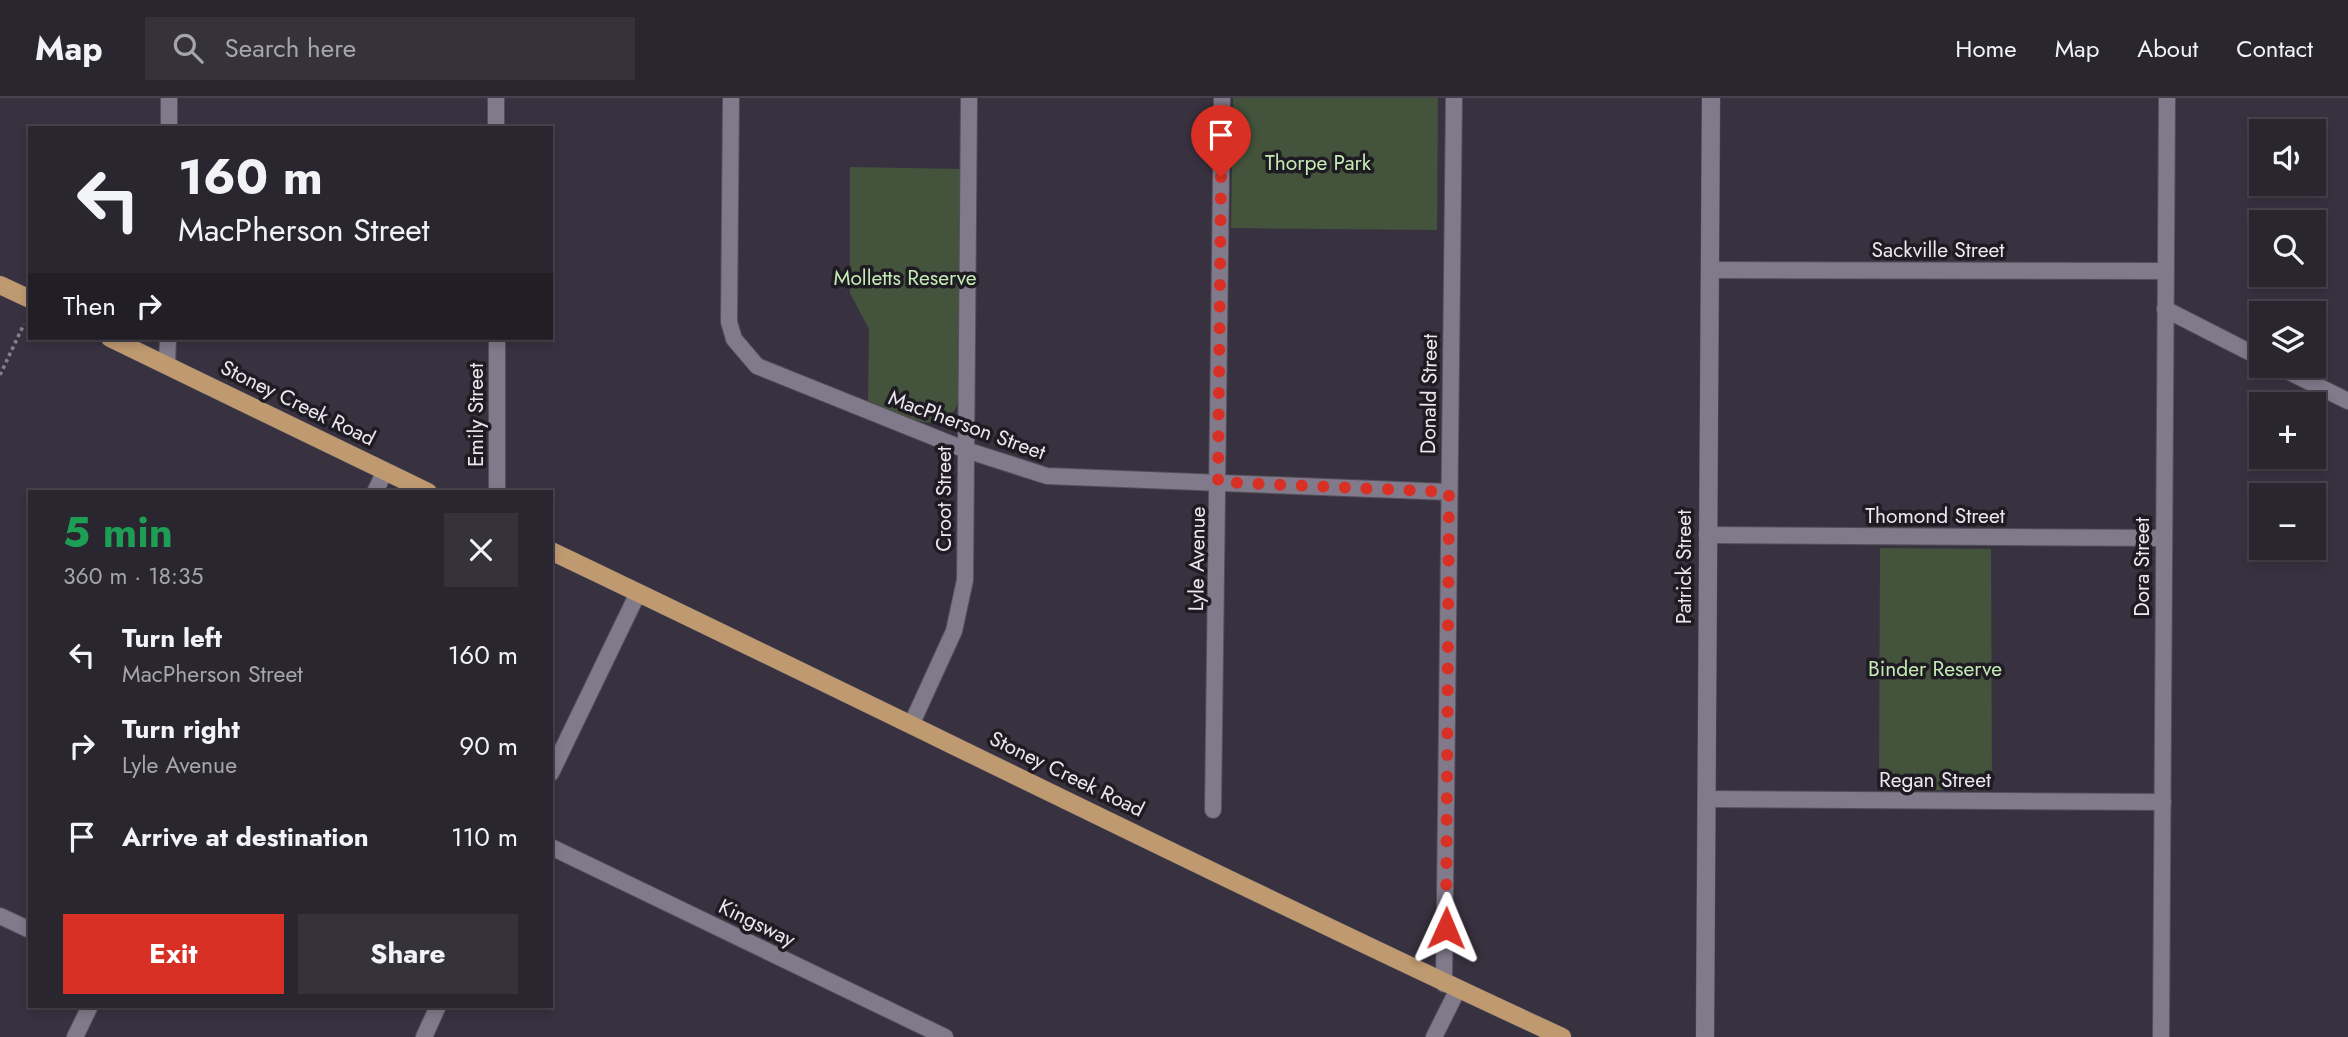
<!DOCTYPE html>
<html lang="en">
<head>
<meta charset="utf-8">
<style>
	body { margin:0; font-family:Jost,sans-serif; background:#36323c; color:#f1f3f6; height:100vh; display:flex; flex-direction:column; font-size:26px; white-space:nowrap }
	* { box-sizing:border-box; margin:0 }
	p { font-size:23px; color:#a5a5ab }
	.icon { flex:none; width:38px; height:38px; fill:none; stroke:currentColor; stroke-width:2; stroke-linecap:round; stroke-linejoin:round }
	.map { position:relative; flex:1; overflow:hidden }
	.side { position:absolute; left:28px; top:392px; width:525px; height:518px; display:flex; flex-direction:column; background:#2a2630; border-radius:0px; box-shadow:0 4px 10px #0003,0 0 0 2px #46434c }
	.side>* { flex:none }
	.top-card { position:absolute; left:28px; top:28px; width:525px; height:214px; border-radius:0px; box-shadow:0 4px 10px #0003,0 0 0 2px #46434c; background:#2a2630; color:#f1f3f6; overflow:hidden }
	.buttons { position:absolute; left:2249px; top:21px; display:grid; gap:14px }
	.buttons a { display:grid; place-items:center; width:77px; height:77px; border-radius:0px; background:#2a2630; box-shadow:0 4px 10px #0003,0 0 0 2px #46434c; font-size:35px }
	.pin { position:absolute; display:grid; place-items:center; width:60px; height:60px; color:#fff; margin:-72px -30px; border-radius:50% 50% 50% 0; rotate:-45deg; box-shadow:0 0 7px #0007 }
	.pin .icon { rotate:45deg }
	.me { position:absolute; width:77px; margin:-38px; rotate:1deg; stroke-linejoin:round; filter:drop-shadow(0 0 5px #0008) }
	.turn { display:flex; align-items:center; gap:24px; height:147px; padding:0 35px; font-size:32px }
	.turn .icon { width:91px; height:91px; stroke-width:2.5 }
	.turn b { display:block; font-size:49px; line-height:60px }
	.then { display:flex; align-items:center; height:66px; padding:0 35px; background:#0003; gap:14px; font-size:26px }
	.round { display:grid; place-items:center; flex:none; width:74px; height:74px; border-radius:0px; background:#36323c }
	.overview { display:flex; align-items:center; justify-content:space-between; height:119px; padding:0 35px }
	h1 { font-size:42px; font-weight:700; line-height:52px; color:#1e9e55 }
	.primary-button { display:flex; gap:14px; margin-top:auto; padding:14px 35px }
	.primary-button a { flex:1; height:80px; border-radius:0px; background:#d93025; color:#fff; font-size:28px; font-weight:700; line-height:80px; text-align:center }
	.primary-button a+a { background:#36323c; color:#f1f3f6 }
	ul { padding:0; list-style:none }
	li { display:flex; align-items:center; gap:21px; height:91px; padding:0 35px }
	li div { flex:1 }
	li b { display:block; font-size:26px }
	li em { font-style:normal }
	header { display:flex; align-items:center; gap:42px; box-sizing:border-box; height:98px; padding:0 35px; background:#2a2630; border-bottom:2px solid #46434c }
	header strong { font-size:33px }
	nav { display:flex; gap:38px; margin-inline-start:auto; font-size:24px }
	.search { width:490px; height:63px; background:#36323c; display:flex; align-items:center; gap:18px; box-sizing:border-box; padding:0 24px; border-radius:0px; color:#a5a5ab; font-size:26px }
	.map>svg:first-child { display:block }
	.green { fill:#43533c }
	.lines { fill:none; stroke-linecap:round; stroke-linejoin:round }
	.minor-casing { stroke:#544f5b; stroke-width:18 }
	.tertiary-casing { stroke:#544f5b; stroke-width:19 }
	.primary-casing { stroke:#544f5b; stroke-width:19 }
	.path { stroke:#84808b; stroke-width:3.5; stroke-dasharray:3.5 3.5; stroke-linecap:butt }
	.minor { stroke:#817a8b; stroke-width:16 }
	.tertiary { stroke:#817a8b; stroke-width:18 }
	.primary { stroke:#bf9a71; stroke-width:18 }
	.route { stroke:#d93025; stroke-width:12; stroke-dasharray:0 21.6 }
	.labels { text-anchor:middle; stroke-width:7; stroke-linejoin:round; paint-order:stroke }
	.park-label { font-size:21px; fill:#c5ebb4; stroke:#1e1b22 }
	.street-label { font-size:21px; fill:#eae7f0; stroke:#1e1b22 }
</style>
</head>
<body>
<header>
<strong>Map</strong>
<div class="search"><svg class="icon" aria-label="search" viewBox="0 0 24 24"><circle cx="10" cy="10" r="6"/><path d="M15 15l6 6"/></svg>Search here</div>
<nav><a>Home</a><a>Map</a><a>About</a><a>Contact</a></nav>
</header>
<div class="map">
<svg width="2348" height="939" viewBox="0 0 2348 939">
	<rect width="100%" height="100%" fill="#383240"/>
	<g class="green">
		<polygon points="1233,0 1438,0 1437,132 1231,130"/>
		<path d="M850,69L961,71L959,300C949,347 895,314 868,303L869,231L850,195Z"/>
		<polygon points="1880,450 1991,451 1992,692 1879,692"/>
	</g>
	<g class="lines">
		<defs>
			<g id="minor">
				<polyline points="496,0 496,30"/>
				<polyline points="731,0 729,224 734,241 757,268 966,352 1047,378 1449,394"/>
				<polyline points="169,30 169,0"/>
				<polyline points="1711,172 2166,173"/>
				<polyline points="2165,211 2261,260"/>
				<polyline points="497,240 497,394"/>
				<polyline points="167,267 168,240"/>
				<polyline points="2277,268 2348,303"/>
				<polyline points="375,394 385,373"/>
				<polyline points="1707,437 2162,440"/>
				<polyline points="912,625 954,533 965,482 969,0"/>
				<polyline points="551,675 638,495"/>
				<polyline points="1707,701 2163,704"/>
				<polyline points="1213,712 1222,0"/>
				<polyline points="551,749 945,939"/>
				<polyline points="0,818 30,832"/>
				<polyline points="1444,886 1454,0"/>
				<polyline points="75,939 90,908"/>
				<polyline points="424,939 438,908"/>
				<polyline points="1434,939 1458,891"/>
				<polyline points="2161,939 2167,0"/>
			</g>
			<polyline id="tertiary" points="1705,939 1711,0"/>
			<g id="primary">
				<polyline points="0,187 30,201"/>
				<polyline points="110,240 428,394"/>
				<path d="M551,453C889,614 1223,782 1562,939"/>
			</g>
		</defs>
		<use href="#minor" class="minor-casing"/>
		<use href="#tertiary" class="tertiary-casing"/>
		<use href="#primary" class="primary-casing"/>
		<polyline class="path" points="0,277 24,226"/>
		<use href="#minor" class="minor"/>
		<use href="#tertiary" class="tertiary"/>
		<use href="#primary" class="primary"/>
	</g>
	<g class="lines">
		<polyline class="route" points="1221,79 1218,384 1449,394 1446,830"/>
	</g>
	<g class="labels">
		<g class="park-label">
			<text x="1318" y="72">Thorpe Park</text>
			<text x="905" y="187">Molletts Reserve</text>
			<text x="1935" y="578">Binder Reserve</text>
		</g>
		<g class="street-label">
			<text x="1938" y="159">Sackville Street</text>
			<text transform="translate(1429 296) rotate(-89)" y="7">Donald Street</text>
			<text transform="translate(298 305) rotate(26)" y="7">Stoney Creek Road</text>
			<text transform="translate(476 317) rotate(-90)" y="7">Emily Street</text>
			<text transform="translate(967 327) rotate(20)" y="7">MacPherson Street</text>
			<text transform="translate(944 401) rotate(-90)" y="7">Croot Street</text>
			<text x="1935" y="425">Thomond Street</text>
			<text transform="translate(1197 461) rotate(-89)" y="7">Lyle Avenue</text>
			<text transform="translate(1684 469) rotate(-90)" y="7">Patrick Street</text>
			<text transform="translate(2142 469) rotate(-90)" y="7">Dora Street</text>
			<text transform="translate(1067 676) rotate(26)" y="7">Stoney Creek Road</text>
			<text x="1935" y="689">Regan Street</text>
			<text transform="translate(757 825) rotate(26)" y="7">Kingsway</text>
		</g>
	</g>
</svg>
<div class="buttons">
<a><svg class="icon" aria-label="sound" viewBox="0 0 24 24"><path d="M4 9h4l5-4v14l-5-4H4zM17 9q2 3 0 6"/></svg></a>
<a><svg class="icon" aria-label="search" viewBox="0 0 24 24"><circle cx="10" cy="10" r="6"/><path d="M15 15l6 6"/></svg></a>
<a><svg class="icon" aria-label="layers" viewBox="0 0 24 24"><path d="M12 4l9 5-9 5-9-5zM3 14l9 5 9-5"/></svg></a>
<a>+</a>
<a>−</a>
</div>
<div class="pin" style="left:1221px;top:79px;background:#d93025"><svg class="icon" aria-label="arrive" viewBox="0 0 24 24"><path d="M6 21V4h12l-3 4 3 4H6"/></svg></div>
<svg class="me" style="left:1446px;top:830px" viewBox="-20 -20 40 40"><path d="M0-17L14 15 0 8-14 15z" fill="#d93025" stroke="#fff" stroke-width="4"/></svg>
<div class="top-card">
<div class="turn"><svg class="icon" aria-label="left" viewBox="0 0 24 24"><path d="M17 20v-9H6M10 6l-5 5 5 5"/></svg><div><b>160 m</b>MacPherson Street</div></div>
<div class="then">Then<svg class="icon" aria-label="right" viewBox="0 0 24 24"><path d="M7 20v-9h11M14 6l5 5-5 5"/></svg></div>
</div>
<section class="side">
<div class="overview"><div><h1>5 min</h1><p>360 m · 18:35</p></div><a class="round"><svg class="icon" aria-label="close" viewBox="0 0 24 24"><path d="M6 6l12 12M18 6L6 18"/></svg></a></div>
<ul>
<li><svg class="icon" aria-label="left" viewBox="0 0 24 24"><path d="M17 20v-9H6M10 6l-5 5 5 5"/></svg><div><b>Turn left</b><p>MacPherson Street</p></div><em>160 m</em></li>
<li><svg class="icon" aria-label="right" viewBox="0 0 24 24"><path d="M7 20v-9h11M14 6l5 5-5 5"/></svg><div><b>Turn right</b><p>Lyle Avenue</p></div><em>90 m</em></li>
<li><svg class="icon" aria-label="arrive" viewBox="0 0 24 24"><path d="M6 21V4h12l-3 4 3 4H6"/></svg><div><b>Arrive at destination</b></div><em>110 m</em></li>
</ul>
<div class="primary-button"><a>Exit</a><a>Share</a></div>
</section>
</div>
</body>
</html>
